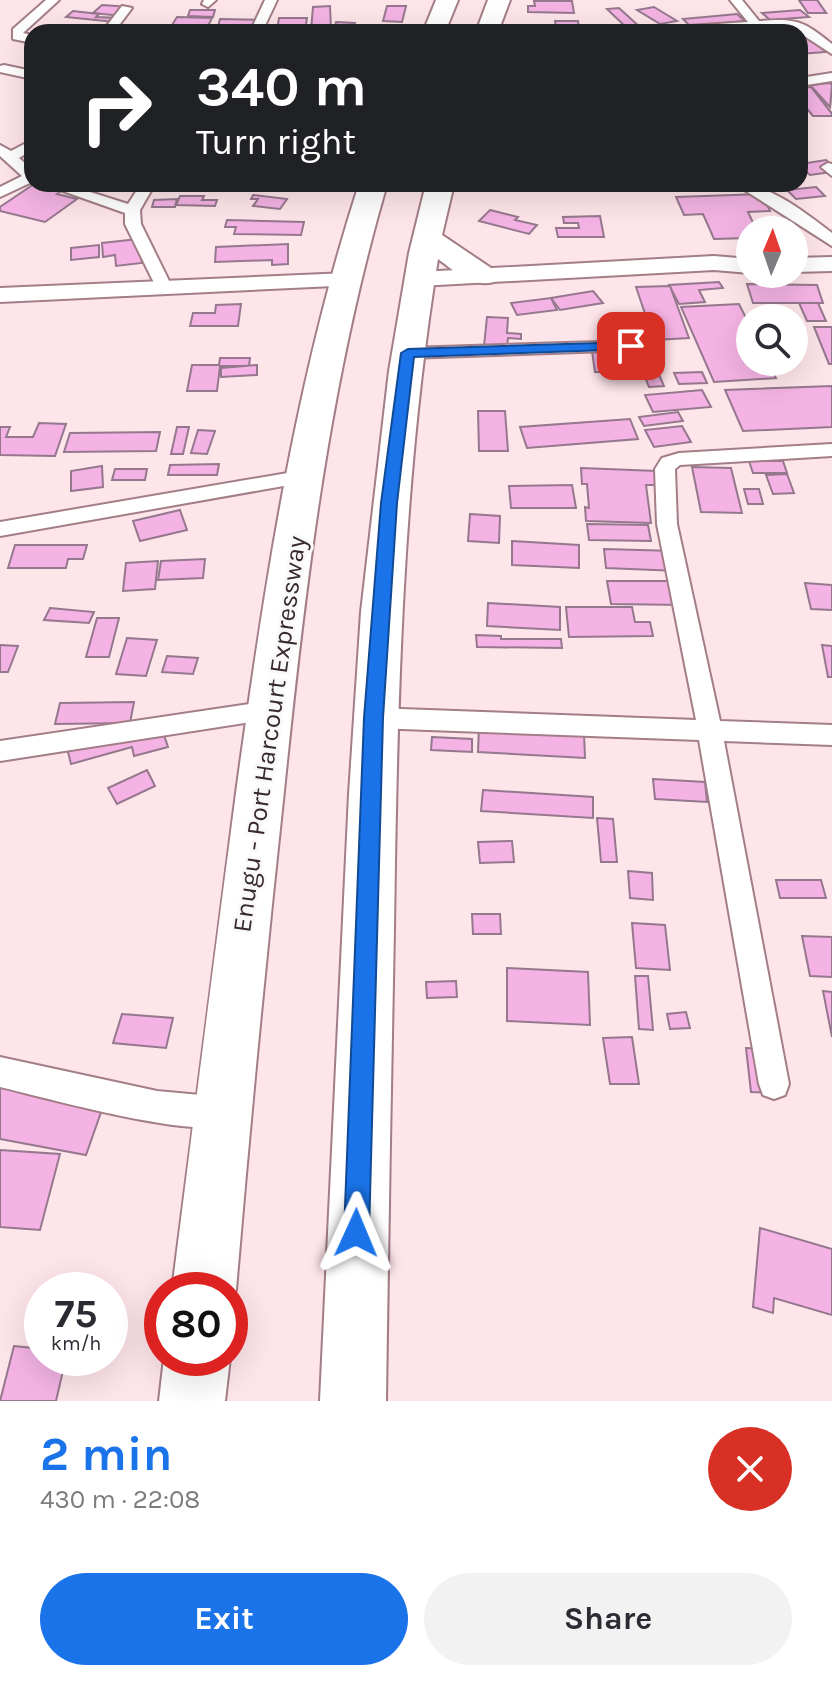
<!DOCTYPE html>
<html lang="en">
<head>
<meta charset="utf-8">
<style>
	body { margin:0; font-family:Karla,sans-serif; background:#f2f2f3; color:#2b2b33; height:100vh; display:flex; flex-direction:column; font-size:30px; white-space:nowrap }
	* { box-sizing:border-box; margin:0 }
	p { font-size:26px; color:#7c7c81 }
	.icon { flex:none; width:44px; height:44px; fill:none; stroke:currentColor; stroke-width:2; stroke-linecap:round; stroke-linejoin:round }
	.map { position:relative; height:1401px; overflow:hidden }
	.side { display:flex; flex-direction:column; background:#fff; flex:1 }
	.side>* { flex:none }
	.hud { position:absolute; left:24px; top:24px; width:784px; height:168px; border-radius:24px; box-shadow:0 8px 32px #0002; background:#202124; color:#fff; overflow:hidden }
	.needle { width:52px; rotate:2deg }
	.buttons { position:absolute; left:736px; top:216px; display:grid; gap:16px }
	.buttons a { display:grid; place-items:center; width:72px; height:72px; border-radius:50%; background:#fff; box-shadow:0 8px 32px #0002; font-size:40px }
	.speed { position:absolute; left:24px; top:1272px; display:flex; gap:16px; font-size:40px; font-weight:700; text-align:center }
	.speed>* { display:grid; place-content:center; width:104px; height:104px; border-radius:50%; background:#fff; box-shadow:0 8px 32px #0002; line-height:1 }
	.speed small { font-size:20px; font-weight:400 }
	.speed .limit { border:12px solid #d22; background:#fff; color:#111 }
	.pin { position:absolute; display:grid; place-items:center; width:68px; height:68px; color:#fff; margin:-34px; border-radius:16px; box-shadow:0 4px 12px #0006 }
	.me { position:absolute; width:88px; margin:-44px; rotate:1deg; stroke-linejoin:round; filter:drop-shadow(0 0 6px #0008) }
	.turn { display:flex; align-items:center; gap:28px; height:168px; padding:0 40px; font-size:36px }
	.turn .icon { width:104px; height:104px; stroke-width:2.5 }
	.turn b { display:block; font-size:56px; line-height:68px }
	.round { display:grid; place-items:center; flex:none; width:84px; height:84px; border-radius:42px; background:#f2f2f3 }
	.summary { display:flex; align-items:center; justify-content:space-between; height:136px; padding:0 40px }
	h1 { font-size:48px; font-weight:700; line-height:60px; color:#1a73e8 }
	.button { display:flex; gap:16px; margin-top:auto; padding:16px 40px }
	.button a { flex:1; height:92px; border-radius:48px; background:#1a73e8; color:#fff; font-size:32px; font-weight:700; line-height:92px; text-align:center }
	.button a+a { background:#f2f2f3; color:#2b2b33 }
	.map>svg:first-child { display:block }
	.building { fill:#f4b3e4; stroke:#95788d; stroke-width:2 }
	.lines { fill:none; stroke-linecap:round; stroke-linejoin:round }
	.street-casing { stroke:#a37e86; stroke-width:4 }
	.secondary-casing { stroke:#a37e86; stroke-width:4 }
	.highway-casing { stroke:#a37e86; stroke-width:4 }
	.street { fill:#fff; fill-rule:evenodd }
	.secondary { fill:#fff; fill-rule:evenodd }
	.highway { fill:#fff; fill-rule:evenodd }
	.route { fill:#1a73e8; stroke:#114b97; stroke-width:2 }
	.labels { text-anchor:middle; stroke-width:6; stroke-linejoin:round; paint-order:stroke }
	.street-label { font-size:26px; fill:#38292c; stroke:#f9f9f9 }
</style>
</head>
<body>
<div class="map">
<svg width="832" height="1401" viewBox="0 0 832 1401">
	<rect width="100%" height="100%" fill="#fee5ea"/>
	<g class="building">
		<polygon points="799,0 817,0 826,13 808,13"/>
		<polygon points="799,0 817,0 826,13 808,13"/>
		<polygon points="534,1 572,1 574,13 528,12 528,6 535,6"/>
		<polygon points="102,5 131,7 122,16 93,13"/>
		<polygon points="330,6 331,29 311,30 313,7"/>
		<polygon points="387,6 406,6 402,22 383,21"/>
		<polygon points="654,7 677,21 660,24 637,10"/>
		<polygon points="619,8 642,29 629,30 607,9"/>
		<polygon points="190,10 215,10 213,17 188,16"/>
		<polygon points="800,10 809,17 770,20 762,13"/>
		<polygon points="73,11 99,14 96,17 120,18 115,22 66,17"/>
		<polygon points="737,14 745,21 690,26 683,19"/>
		<polygon points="177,17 212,18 208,26 172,25"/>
		<polygon points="279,18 307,18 306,25 285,25 284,30 277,30"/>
		<polygon points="220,19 262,20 259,27 218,27"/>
		<polygon points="555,21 578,21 579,28 556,28"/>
		<polygon points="336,22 355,23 353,32 334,31"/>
		<polygon points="134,26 158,26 199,27 196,32 131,32"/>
		<polygon points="800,28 826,52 800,54 800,32 787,32 784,29"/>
		<polygon points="830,83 832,85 830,107 810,85"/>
		<polygon points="830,83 832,85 830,107 810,85"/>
		<polygon points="811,87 832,114 832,116 813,116 800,100 800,88"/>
		<polygon points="811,87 832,114 832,116 813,116 800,100 800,88"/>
		<polygon points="826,160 832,165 832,172 810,175 800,167 800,164"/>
		<polygon points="34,184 61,191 57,194 77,199 45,222 0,211 0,207"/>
		<polygon points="816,187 825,196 796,199 787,190"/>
		<polygon points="762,194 770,211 748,212 756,229 765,230 750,230 750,238 714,239 703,214 684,215 676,197"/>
		<polygon points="253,195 287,199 280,209 253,206 258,199 251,199"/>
		<polygon points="180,196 204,196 202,200 217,200 215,206 176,205"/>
		<polygon points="177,199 175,207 152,207 154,200"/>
		<polygon points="490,210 518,217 515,220 537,225 529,234 479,221"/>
		<polygon points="600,216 604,237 558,237 556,228 579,228 578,223 564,223 563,217"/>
		<polygon points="227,220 304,222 301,235 234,234 236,227 225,227"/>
		<polygon points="138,239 142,263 116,266 115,255 103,257 102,243"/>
		<polygon points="288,244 288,264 272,265 272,260 215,262 216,247"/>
		<polygon points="99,245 99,257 71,260 71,248"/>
		<polygon points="719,282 723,288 699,290 705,302 679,304 669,285"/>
		<polygon points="747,284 817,285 823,303 753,303"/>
		<polygon points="670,286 689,338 654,340 636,287"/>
		<polygon points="593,291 603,303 560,310 551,298"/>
		<polygon points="551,298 557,310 517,315 511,303"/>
		<polygon points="799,303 818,303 826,321 807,321"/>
		<polygon points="241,304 238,326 190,326 193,313 215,313 216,305"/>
		<polygon points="739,304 750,326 750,362 768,362 776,378 714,382 681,307"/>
		<polygon points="487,317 508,318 507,333 521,334 521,339 508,338 507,347 484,346"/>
		<polygon points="814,327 832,327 832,364 829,364"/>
		<polygon points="592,351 619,352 623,372 595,372"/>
		<polygon points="651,356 664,386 649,387 637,357"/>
		<polygon points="220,358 250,358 249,366 220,366 217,391 187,391 192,365 219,365"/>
		<polygon points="257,365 257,375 221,377 221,368"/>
		<polygon points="702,372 707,383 679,384 674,373"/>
		<polygon points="832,386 832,427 743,431 725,390"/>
		<polygon points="702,390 711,407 653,412 645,395"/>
		<polygon points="478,411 505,411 508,451 479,451"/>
		<polygon points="678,412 683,421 644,426 639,417"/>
		<polygon points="630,419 638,439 527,448 520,427"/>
		<polygon points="39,423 66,424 55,456 0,455 0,427 10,427 6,437 33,437"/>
		<polygon points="682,426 691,442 654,447 645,430"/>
		<polygon points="177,427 189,427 183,454 171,454"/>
		<polygon points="198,430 215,431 207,454 191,453"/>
		<polygon points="160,432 156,451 64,452 70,433"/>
		<polygon points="749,461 783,461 787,473 753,473"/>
		<polygon points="219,464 217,475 168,475 170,465"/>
		<polygon points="102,466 103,487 71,491 71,471"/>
		<polygon points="692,467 731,468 742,513 701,512"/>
		<polygon points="581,468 657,471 659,485 646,485 651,523 586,521 585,507 589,508 587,484 582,484"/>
		<polygon points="115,469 147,469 145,480 112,480"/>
		<polygon points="787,474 794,493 773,494 766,475"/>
		<polygon points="572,485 576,508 511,508 509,486"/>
		<polygon points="744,489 759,489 763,504 748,504"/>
		<polygon points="180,510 187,530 140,541 133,521"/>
		<polygon points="470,514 500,516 499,543 468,541"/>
		<polygon points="587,524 648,525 651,541 589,540"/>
		<polygon points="512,541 579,545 579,568 512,565"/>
		<polygon points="15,545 87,545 83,559 68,559 66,568 8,568"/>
		<polygon points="604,549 675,551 678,571 606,568"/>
		<polygon points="205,559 203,578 158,580 161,561"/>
		<polygon points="158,561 155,589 123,591 126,563"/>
		<polygon points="607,581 680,581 685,605 611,604"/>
		<polygon points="805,583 832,585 832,610 811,609"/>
		<polygon points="488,603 560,607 560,630 487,626"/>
		<polygon points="566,607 632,607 635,622 650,622 653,636 569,637"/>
		<polygon points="50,608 94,612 89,623 44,620"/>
		<polygon points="97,618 119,618 109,657 86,657"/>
		<polygon points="476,635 501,636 501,639 561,639 562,648 477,647"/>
		<polygon points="127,638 157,640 146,676 116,674"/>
		<polygon points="0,645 18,646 8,672 0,672"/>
		<polygon points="822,645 832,646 832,677 828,677"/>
		<polygon points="167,656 198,658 193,674 162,672"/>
		<polygon points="134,702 130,723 55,724 60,703"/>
		<polygon points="151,726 154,738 164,735 168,747 134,756 132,747 71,764 67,748"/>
		<polygon points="479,727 584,733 585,758 478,752"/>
		<polygon points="432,737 472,739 472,752 431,750"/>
		<polygon points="147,770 155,786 117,804 108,788"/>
		<polygon points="653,779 705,782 707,802 655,799"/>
		<polygon points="483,790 593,797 593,818 481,811"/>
		<polygon points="597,818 613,819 617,862 601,862"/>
		<polygon points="512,841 514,862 480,863 478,842"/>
		<polygon points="628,871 652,873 653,900 630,898"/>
		<polygon points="776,880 821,880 826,898 780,898"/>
		<polygon points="472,914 500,914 501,934 473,934"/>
		<polygon points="632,923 665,925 670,970 636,968"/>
		<polygon points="802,936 832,937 832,977 810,976"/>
		<polygon points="507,968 588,972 590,1025 507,1021"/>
		<polygon points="635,976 648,976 653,1030 639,1029"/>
		<polygon points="456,981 457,997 427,998 426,982"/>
		<polygon points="823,991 832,992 832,1037"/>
		<polygon points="686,1012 690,1028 670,1029 667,1014"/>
		<polygon points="122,1014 173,1018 166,1048 113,1043"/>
		<polygon points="632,1037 639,1084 610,1084 603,1038"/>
		<polygon points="746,1048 765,1049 772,1093 751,1092"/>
		<polygon points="0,1079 106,1098 86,1155 0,1139"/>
		<polygon points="0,1150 60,1154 40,1230 0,1227"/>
		<polygon points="760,1228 832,1249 832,1315 774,1298 773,1313 753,1307"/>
		<polygon points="14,1346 42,1349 42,1358 66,1358 56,1401 0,1401"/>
	</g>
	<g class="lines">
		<defs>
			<g id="street">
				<polygon points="46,0 59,0 23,33 32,35 32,43 13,39 13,29"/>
				<polygon points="204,0 216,0 208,7 202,4"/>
				<polygon points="265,0 277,0 262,32 250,32"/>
				<path d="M730,0H742L759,21C797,18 803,21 832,44V54L789,26L706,32H653L659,28L748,22Z"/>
				<polygon points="122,6 132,8 114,32 102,32"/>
				<polygon points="4,65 32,71 32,79 0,72 0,66"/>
				<polygon points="832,73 832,81 800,86 800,78"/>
				<polygon points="32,140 32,150 19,158 32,169 32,182 0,197 0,187 22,176 0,156 0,145 11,151"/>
				<polygon points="828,163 832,164 832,176 821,167"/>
				<polygon points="43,184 65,184 128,204 141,184 155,184 140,210 141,224 173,289 171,293 159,293 157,289 125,224 125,213"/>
				<path d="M735,184C771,184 804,212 832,233V246Z"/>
				<polygon points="631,341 637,342 640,346 637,350 408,358 399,353 408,348"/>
				<polygon points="832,444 832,456 680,465 675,469 677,524 720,721 832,725 832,745 724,741 789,1084 785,1095 774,1099 763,1095 759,1084 699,740 374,728 365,725 362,718 365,711 374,708 696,720 657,524 655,469 662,458 679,453"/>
				<polygon points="305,470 312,471 315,476 312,481 0,536 0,522"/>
				<polygon points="270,701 279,703 282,710 279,717 270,719 0,761 0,741"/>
				<path d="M0,1057L157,1091L222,1097L233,1102L238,1113L233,1124C195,1140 47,1098 0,1087Z"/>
			</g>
			<g id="secondary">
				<polygon points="714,256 750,259 750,273 714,270 420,286 412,284 408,279 412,274 420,272"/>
				<polygon points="832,257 832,271 794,272 794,258"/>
				<polygon points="347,273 355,275 359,280 355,285 0,302 0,288"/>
			</g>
			<g id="highway">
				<polygon points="436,0 458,0 445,32 423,32"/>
				<polygon points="488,0 510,0 498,32 476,32"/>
				<path d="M359,184H387C329,382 305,586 284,791C266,957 250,1123 236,1290L230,1304V1290H172C193,1124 214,958 236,793C264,587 295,382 359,184Z"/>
				<path d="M426,184H454L442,235L494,270L498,276L494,282C471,288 455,271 438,259C402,481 397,705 394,929C391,1086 388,1244 386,1401H320L349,794L361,612L389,371L409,253Z"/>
				<polygon points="164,1358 230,1358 225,1401 159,1401"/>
			</g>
		</defs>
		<use href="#street" class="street-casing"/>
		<use href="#secondary" class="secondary-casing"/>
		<use href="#highway" class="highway-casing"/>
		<use href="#street" class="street"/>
		<use href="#secondary" class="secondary"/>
		<use href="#highway" class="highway"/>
	</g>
	<polygon class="route" points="631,342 638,346 636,349 414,357 397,503 383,718 369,1233 365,1242 356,1246 347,1242 344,1233 364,718 381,503 401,353 408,349"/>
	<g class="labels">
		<g class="street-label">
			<text transform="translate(269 734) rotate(-82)" y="9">Enugu - Port Harcourt Expressway</text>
		</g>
	</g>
</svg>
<div class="buttons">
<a><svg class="needle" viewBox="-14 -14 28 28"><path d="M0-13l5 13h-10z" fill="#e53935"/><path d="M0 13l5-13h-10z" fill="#7c7c81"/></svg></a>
<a><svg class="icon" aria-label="search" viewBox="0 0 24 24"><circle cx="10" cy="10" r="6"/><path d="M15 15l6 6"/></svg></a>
</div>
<div class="speed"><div>75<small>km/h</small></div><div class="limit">80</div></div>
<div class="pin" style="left:631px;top:346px;background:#d93025"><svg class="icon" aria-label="arrive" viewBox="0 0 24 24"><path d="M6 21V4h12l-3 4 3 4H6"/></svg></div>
<svg class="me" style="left:356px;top:1233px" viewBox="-20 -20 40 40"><path d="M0-17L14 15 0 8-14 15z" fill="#1a73e8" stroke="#fff" stroke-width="4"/></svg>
<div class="hud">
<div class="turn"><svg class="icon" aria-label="right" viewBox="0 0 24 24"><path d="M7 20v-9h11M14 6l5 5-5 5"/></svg><div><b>340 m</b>Turn right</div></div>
</div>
</div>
<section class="side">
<div class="summary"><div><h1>2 min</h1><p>430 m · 22:08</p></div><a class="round" style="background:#d93025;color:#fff"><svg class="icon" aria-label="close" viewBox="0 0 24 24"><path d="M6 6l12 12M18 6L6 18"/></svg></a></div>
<div class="button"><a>Exit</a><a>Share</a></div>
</section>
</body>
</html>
